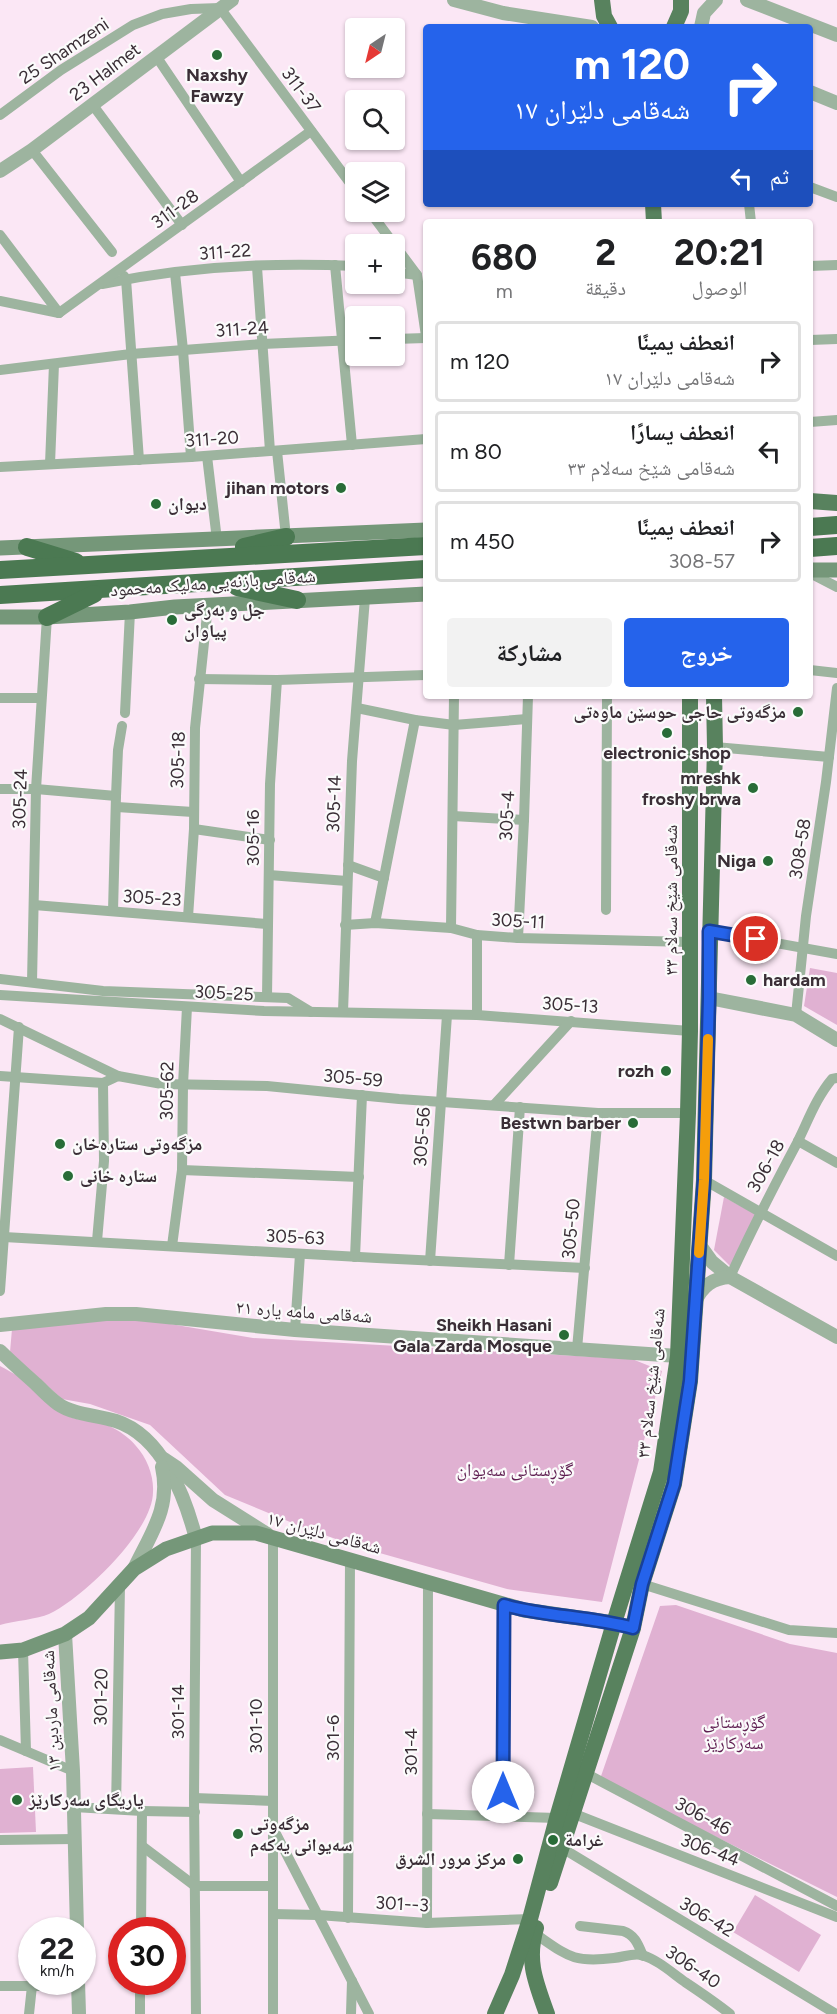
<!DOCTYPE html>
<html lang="ar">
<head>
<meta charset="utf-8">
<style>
	body { margin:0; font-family:Figtree,"Noto Naskh Arabic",sans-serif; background:#f2f2f2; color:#202124; direction:rtl; height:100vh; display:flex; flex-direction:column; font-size:22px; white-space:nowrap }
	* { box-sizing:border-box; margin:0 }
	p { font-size:20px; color:#757577 }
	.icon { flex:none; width:33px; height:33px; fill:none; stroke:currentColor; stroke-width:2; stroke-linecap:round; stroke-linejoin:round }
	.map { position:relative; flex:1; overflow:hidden; direction:ltr }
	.panel { position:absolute; left:423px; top:219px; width:390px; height:480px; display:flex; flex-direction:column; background:#fff; border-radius:6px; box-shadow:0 2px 4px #0004; direction:rtl }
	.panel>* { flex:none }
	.banner { position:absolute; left:423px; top:24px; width:390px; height:183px; border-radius:6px; box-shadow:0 2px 4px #0004; direction:rtl; background:#2563eb; color:#fff; overflow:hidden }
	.needle { width:39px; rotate:215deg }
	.buttons { position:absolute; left:345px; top:18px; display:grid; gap:12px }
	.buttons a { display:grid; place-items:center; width:60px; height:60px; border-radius:6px; background:#fff; box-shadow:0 2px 4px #0004; font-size:30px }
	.speed { position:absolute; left:18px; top:1917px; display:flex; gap:12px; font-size:30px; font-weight:700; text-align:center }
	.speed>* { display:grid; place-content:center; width:78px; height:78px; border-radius:50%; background:#fff; box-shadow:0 2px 4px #0004; line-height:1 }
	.speed small { font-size:15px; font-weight:400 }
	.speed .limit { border:9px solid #d22; background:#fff; color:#111 }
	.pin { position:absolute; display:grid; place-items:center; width:51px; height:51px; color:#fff; margin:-26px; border:3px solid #fff; border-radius:50%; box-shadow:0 2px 6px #0007 }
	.me { position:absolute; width:66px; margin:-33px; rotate:0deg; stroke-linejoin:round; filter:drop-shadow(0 0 4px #0008) }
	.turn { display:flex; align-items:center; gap:21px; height:126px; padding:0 24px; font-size:27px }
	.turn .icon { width:78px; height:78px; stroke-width:2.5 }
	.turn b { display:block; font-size:42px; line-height:51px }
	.then { display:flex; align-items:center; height:57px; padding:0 24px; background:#0003; gap:12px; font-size:22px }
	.eta { display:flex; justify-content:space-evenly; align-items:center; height:102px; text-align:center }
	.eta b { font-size:36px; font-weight:700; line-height:42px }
	.action { display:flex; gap:12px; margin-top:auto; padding:12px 24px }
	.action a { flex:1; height:69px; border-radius:6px; background:#2563eb; color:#fff; font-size:24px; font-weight:700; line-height:69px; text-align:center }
	.action a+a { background:#f2f2f2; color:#202124 }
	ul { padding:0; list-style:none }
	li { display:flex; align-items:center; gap:18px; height:81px; margin:0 12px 9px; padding:0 12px; border:3px solid #e0e0e0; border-radius:6px }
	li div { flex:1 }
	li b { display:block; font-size:22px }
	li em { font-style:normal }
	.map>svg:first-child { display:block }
	.green { fill:#e0b1d2 }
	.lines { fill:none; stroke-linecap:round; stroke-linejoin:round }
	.minor { stroke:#9db49f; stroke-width:10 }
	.tertiary { stroke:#9db49f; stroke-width:14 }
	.secondary { stroke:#759779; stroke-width:15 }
	.primary { stroke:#58825e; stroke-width:16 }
	.trunk { stroke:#4b7952; stroke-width:18 }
	.route-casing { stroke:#184099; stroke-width:15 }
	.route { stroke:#2563eb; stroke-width:10 }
	.slow { stroke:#f59e0b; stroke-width:10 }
	.poi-dot { fill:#286c37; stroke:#fbfbfb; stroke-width:2 }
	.labels { text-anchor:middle; stroke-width:4.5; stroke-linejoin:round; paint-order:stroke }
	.street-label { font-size:18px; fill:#3a2e36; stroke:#fbfbfb }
	.poi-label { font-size:18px; font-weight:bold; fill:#3a2e36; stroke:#fbfbfb; text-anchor:end }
	.park-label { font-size:18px; fill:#5f1e51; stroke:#fbfbfb }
</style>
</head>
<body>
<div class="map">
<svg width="837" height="2014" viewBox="0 0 837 2014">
	<rect width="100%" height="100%" fill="#fbe7f5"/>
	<g class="green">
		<polygon points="810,968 837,973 837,1025 804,1006"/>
		<polygon points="724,1197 755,1214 731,1267 714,1250"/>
		<polygon points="123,1316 253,1338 632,1359 662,1371 602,1602 507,1589 362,1548 307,1529 225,1495 150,1425 90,1404 62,1399 10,1352 12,1329"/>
		<path d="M0,1366C7,1370 14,1373 20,1378C36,1390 51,1410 70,1417C80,1421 92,1420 102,1423C114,1427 128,1436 136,1446C147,1458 154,1476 153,1492C153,1531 83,1598 49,1614C38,1619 14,1621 0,1625Z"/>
		<polygon points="676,1605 790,1644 837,1653 837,1897 600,1779 660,1606"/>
		<polygon points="33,1767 36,1832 0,1833 0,1769"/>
		<polygon points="755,1895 821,1935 799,1972 733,1932"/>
	</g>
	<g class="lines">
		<g class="minor">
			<polyline points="156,56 241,182"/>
			<polyline points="92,104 182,225"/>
			<polyline points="0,115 61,70 133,25 162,14 191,9 220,8 356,191"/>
			<polyline points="32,150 112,252"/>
			<polyline points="810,187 837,197"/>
			<polyline points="749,204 751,222"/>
			<polyline points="370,212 417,275 426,336"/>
			<polyline points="0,235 59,313"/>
			<polyline points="335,265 352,445"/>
			<polyline points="810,266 837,265"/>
			<polyline points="257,267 270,451"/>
			<polyline points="394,272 417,275"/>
			<polyline points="175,273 183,350 191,457"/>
			<polyline points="124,276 126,279 139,460"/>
			<path d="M102,284C184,267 272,262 356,266"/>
			<polyline points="0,301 59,313"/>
			<polyline points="59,313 311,131"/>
			<polyline points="394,339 426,338"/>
			<polyline points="810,340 837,339"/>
			<polyline points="0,370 131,354 262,344 356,340"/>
			<polyline points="810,422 837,420"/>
			<polyline points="277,451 286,537"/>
			<polyline points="207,456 217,540"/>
			<polyline points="50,464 54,364"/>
			<polyline points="0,467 191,457 426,439"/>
			<polyline points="810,573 837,587"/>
			<polyline points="810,670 837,673"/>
			<polyline points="199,679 277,680 426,675"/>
			<polyline points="0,698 41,698"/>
			<polyline points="357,708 415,720 454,725 527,719"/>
			<polyline points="125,713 130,612"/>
			<polyline points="715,747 829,757"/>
			<polyline points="0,789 36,789 116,796"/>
			<polyline points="117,807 193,812"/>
			<polyline points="453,816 524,820"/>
			<polyline points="194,829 270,840"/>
			<polyline points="348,865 384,878"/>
			<polyline points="269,875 347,881"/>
			<polyline points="34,905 267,924"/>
			<polyline points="606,910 607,696"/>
			<polyline points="113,911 116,796 118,750 122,726"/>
			<polyline points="188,917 194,829 195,728 208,605"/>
			<polyline points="375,923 415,720"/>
			<polyline points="345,925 375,923 451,928 477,935 518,938 690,942"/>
			<polyline points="451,928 454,696"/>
			<polyline points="709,931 837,954"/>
			<polyline points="518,938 524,820 528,696"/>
			<polyline points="0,979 103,991 288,998 311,1012"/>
			<polyline points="32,982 36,789 47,617"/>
			<polyline points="0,995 264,1011 477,1015 690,1031"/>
			<polyline points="267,997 270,784 277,680"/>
			<polyline points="343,1012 352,761 365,598"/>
			<polyline points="477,1015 477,935"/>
			<polyline points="796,1015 806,916 826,782 837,688"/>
			<polyline points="0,1019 118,1076"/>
			<polyline points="0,1076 103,1083 118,1076 162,1084 267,1086 399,1099 598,1113 688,1113"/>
			<polyline points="494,1105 571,1021"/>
			<polyline points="798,1141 837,1163"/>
			<polyline points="182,1170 359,1177"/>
			<polyline points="704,1180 837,1256"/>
			<polyline points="4,1237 377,1258 585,1268"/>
			<polyline points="97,1241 104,1161 103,1083"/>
			<polyline points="172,1246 182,1170 183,1085 187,1007"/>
			<polyline points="355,1257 362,1095"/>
			<polyline points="430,1261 447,1015"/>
			<polyline points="509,1265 520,1107"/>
			<path d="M730,1277C751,1231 773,1188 797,1143C808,1121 816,1098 832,1079L837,1078"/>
			<polyline points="0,1291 19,1027"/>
			<polyline points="295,1330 300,1254"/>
			<polyline points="577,1349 598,1113"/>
			<polyline points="196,1539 194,1798 196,2014"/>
			<polyline points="642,1584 789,1630 837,1633"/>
			<polyline points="23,1650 26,1751"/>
			<polyline points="0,1740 73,1771"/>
			<polyline points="585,1773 837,1906"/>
			<polyline points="194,1798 273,1801"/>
			<polyline points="74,1807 142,1811 141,1930"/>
			<polyline points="116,1809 120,1586"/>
			<polyline points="142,1811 195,1812"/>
			<polyline points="572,1813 837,1917"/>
			<polyline points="427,1814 557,1818"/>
			<polyline points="503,1815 504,1605"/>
			<polyline points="273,1828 369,2014"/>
			<polyline points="0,1840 74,1839"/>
			<polyline points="142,1846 195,1886 273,1886"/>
			<polyline points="562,1848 836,2014"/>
			<polyline points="273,1914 318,1915 427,1923 530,1919"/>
			<polyline points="348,1918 350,1560"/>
			<polyline points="427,1923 428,1582"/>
			<path d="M580,1926L623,1931C635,1935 638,1944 643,1956"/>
			<path d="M534,1933C568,1956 572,1963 614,1958C624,1957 632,1953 642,1955C658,1960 671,1972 685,1982C700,1992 715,2002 730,2014"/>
			<polyline points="0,1986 78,1986"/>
			<polyline points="29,2014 32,1986"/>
			<polyline points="140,2014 140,1982"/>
			<polyline points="273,2014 273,1538"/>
			<polyline points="351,2014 352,1981"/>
		</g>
		<g class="tertiary">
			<polyline points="454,0 503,13 592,27"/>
			<polyline points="747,0 837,35"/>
			<polyline points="701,27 704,13 716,0"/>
			<polyline points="810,92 837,103"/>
			<polyline points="0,171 32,150 232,0"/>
			<polyline points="709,998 796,1015 837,1040"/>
			<polyline points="699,1244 712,1262 730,1277 837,1337"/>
			<path d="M695,1302C702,1286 713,1278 730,1277"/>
			<polyline points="0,1325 106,1314 136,1314 295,1330 678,1356"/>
			<path d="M0,1351C12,1363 25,1374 37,1385C44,1392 51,1399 58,1404C74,1415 97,1415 116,1421C162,1436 185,1496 196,1539"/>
			<polyline points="164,1459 176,1467 213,1500 267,1534"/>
			<path d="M134,1569C151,1533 171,1508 162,1467"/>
			<polyline points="65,1634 73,1771 77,1930"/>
			<polyline points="78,1982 79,2014"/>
		</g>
		<g class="secondary">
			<polyline points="0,548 426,530"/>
			<polyline points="810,570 837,570"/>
			<polyline points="0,617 47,617 130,612 175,607 426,594"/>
			<polyline points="0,1652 23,1650 65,1634 89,1618 134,1569 166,1549 212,1533 256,1533 524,1610 614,1623 633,1628"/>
		</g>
		<g class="primary">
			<polyline points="602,0 604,16 610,27"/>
			<polyline points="674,27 681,11 681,0"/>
			<polyline points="653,204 654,222"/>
			<polyline points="810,501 837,503"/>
			<polyline points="550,1883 633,1628 642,1584 674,1484 690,1381 704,1180 715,747 714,696"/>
			<path d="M536,1928C526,1961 536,1983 547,2014"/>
			<polyline points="495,2014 512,1975 530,1919 557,1818 614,1623 661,1472 678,1356 688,1113 690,1031 690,696"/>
		</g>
		<g class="trunk">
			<polyline points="810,527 837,525"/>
			<polyline points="27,547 76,562"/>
			<polyline points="244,547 286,537"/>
			<polyline points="810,548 837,546"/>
			<polyline points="0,570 426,546"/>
			<polyline points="237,587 297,600"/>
			<polyline points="0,595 426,569"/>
			<polyline points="47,617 94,594"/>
		</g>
	</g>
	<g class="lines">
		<defs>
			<path id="route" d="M503,1792L504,1605C546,1617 590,1616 633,1628L642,1584L674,1484L690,1381L704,1180L709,998V931L756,939"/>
		</defs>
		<use href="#route" class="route-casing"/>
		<use href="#route" class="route"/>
		<polyline class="slow" points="699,1253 704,1180 708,1039"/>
	</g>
	<g class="poi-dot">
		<circle cx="217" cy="55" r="6"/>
		<circle cx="341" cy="488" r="6"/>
		<circle cx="156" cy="504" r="6"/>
		<circle cx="172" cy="620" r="6"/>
		<circle cx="798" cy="712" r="6"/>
		<circle cx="667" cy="733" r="6"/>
		<circle cx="753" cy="788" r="6"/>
		<circle cx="768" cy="861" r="6"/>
		<circle cx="751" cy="980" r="6"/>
		<circle cx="666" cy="1071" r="6"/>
		<circle cx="633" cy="1123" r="6"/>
		<circle cx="60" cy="1144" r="6"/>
		<circle cx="68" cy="1176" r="6"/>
		<circle cx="564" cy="1335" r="6"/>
		<circle cx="17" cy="1800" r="6"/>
		<circle cx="238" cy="1834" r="6"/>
		<circle cx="553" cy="1840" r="6"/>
		<circle cx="518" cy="1859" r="6"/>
	</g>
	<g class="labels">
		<g class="street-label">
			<text transform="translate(64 51) rotate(-34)" y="6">25 Shamzeni</text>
			<text transform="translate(105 72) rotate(-37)" y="6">23 Halmet</text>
			<text transform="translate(301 90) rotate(53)" y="6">311-37</text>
			<text transform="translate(175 209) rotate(-36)" y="6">311-28</text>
			<text transform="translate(225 252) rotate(-4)" y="6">311-22</text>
			<text transform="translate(242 329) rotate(-4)" y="6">311-24</text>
			<text transform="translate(212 439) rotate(-4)" y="6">311-20</text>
			<text transform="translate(213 583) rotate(-4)" y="6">شەقامی بازنەیی مەلیک مەحمود</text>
			<text transform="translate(178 760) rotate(-88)" y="6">305-18</text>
			<text transform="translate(20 799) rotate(-88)" y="6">305-24</text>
			<text transform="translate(334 804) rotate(-88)" y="6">305-14</text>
			<text transform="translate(507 816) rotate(-87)" y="6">305-4</text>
			<text transform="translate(253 838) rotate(-90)" y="6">305-16</text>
			<text transform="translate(800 849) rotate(-81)" y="6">308-58</text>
			<text transform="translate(152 898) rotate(4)" y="6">305-23</text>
			<text transform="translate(671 900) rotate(-90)" y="6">شەقامی شێخ سەلام ٣٣</text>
			<text transform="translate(518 921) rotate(3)" y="6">305-11</text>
			<text transform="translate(224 993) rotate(3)" y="6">305-25</text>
			<text transform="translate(570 1005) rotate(4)" y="6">305-13</text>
			<text transform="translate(353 1078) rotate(5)" y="6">305-59</text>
			<text transform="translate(167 1091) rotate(-89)" y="6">305-62</text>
			<text transform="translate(422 1137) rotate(-86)" y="6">305-56</text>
			<text transform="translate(766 1166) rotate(-61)" y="6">306-18</text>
			<text transform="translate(571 1229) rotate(-85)" y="6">305-50</text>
			<text transform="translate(295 1237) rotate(3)" y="6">305-63</text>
			<text transform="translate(304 1312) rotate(4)" y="6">شەقامی مامە یارە ٢١</text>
			<text transform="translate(651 1383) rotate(-84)" y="6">شەقامی شێخ سەلام ٣٣</text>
			<text transform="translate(324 1533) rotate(15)" y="6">شەقامی دلێران ١٧</text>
			<text transform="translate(101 1697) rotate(-89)" y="6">301-20</text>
			<text transform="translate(51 1711) rotate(-93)" y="6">شەقامی ماردین ١٣</text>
			<text transform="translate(178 1712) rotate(-90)" y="6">301-14</text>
			<text transform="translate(256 1726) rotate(-90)" y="6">301-10</text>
			<text transform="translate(333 1738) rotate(-90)" y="6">301-6</text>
			<text transform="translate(411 1752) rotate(-90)" y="6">301-4</text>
			<text transform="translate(703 1816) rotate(28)" y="6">306-46</text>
			<text transform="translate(710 1850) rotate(21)" y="6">306-44</text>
			<text transform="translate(402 1904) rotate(3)" y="6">301--3</text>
			<text transform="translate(707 1917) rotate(31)" y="6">306-42</text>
			<text transform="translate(693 1967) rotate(34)" y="6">306-40</text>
		</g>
		<g class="poi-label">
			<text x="217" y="81" text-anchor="middle">Naxshy<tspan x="217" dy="21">Fawzy</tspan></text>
			<text x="329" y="494">jihan motors</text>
			<text x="168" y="510" text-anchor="start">دیوان</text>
			<text x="184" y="616" text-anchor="start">جل و بەرگی<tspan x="184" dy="21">پیاوان</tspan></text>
			<text x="786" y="718">مزگەوتی حاجی حوسێن ماوەتی</text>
			<text x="667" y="759" text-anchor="middle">electronic shop</text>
			<text x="741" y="784">mreshk<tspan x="741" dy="21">froshy brwa</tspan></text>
			<text x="756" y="867">Niga</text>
			<text x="763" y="986" text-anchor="start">hardam</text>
			<text x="654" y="1077">rozh</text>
			<text x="621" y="1129">Bestwn barber</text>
			<text x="72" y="1150" text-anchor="start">مزگەوتی ستارەخان</text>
			<text x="80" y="1182" text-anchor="start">ستاره خانی</text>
			<text x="552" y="1331">Sheikh Hasani<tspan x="552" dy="21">Gala Zarda Mosque</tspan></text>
			<text x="29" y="1806" text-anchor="start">یاریگای سەرکارێز</text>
			<text x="250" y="1830" text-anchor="start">مزگەوتی<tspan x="250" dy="21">سەیوانی یەکەم</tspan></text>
			<text x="565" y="1846" text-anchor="start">غرامة</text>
			<text x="506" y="1865">مرکز مرور الشرق</text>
		</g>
		<g class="park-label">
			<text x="515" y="1476">گۆڕستانی سەیوان</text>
			<text x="734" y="1728">گۆڕستانی<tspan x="734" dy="21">سەرکارێز</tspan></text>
		</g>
	</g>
</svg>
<div class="buttons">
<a><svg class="needle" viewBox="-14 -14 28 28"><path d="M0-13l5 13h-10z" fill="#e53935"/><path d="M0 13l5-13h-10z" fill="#757577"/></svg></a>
<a><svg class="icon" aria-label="search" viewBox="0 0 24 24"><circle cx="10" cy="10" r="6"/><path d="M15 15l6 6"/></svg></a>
<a><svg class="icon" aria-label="layers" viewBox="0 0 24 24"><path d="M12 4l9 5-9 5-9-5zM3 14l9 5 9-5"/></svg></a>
<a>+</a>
<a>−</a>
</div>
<div class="speed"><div>22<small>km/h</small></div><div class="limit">30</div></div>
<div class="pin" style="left:756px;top:939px;background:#d93025"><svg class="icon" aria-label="arrive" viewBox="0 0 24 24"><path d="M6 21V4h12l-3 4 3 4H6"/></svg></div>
<svg class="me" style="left:503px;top:1792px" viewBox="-20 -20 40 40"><circle r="19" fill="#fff"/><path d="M0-13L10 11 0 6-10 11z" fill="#2563eb"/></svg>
<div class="banner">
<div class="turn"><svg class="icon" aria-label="right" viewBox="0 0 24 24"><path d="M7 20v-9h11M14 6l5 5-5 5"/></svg><div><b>120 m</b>شەقامی دلێران ١٧</div></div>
<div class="then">ثم<svg class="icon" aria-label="left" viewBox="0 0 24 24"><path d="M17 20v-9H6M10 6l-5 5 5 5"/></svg></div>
</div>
<section class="panel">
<div class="eta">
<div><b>20:21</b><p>الوصول</p></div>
<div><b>2</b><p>دقيقة</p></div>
<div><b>680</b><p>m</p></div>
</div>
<ul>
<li><svg class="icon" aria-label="right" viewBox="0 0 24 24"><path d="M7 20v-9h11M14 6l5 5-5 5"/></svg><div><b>انعطف يمينًا</b><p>شەقامی دلێران ١٧</p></div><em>120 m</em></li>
<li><svg class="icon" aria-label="left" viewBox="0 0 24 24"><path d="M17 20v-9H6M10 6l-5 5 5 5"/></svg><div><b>انعطف يسارًا</b><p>شەقامی شێخ سەلام ٣٣</p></div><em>80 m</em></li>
<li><svg class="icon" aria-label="right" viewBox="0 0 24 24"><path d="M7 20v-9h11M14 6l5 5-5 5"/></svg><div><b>انعطف يمينًا</b><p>308-57</p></div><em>450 m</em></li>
</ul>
<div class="action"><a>خروج</a><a>مشاركة</a></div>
</section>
</div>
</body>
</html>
